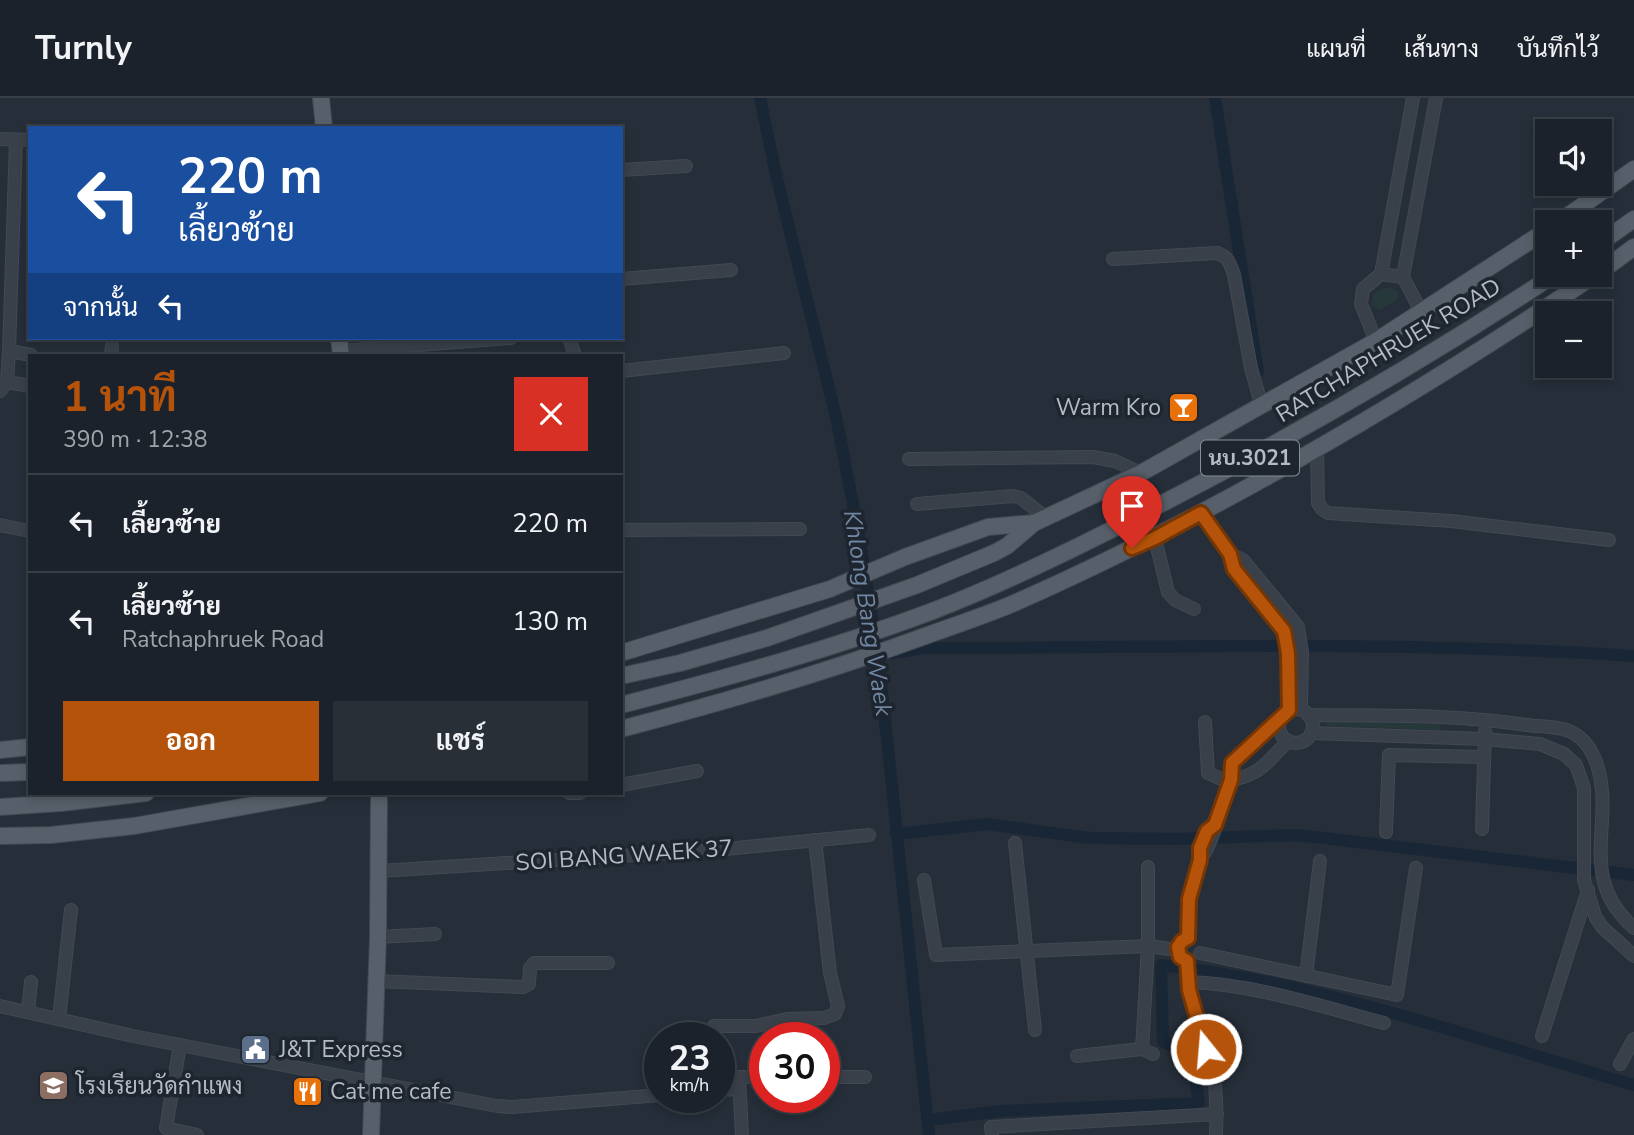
<!DOCTYPE html>
<html lang="th">
<head>
<meta charset="utf-8">
<style>
	body { margin:0; font-family:"Nunito Sans",Sarabun,sans-serif; background:#292f37; color:#f1f3f6; height:100vh; display:flex; flex-direction:column; font-size:26px; white-space:nowrap }
	* { box-sizing:border-box; margin:0 }
	p { font-size:23px; color:#a0a4a9 }
	.icon { flex:none; width:38px; height:38px; fill:none; stroke:currentColor; stroke-width:2; stroke-linecap:round; stroke-linejoin:round }
	.map { position:relative; flex:1; overflow:hidden }
	.sheet { position:absolute; left:28px; top:256px; width:595px; height:441px; display:flex; flex-direction:column; background:#1c222b; border-radius:0px; box-shadow:0 4px 10px #0003,0 0 0 2px #3a3f47 }
	.sheet>* { flex:none }
	.banner { position:absolute; left:28px; top:28px; width:595px; height:214px; border-radius:0px; box-shadow:0 4px 10px #0003,0 0 0 2px #3a3f47; background:#1a4fa0; color:#fff; overflow:hidden }
	.fabs { position:absolute; left:1535px; top:21px; display:grid; gap:14px }
	.fabs a { display:grid; place-items:center; width:77px; height:77px; border-radius:0px; background:#1c222b; box-shadow:0 4px 10px #0003,0 0 0 2px #3a3f47; font-size:35px }
	.speed { position:absolute; left:644px; top:924px; display:flex; gap:14px; font-size:35px; font-weight:700; text-align:center }
	.speed>* { display:grid; place-content:center; width:91px; height:91px; border-radius:50%; background:#1c222b; box-shadow:0 4px 10px #0003,0 0 0 2px #3a3f47; line-height:1 }
	.speed small { font-size:18px; font-weight:400 }
	.speed .limit { border:10px solid #d22; background:#fff; color:#111 }
	.pin { position:absolute; display:grid; place-items:center; width:60px; height:60px; color:#fff; margin:-72px -30px; border-radius:50% 50% 50% 0; rotate:-45deg; box-shadow:0 0 7px #0007 }
	.pin .icon { rotate:45deg }
	.me { position:absolute; width:77px; margin:-38px; rotate:343deg; stroke-linejoin:round; filter:drop-shadow(0 0 5px #0008) }
	.turn { display:flex; align-items:center; gap:24px; height:147px; padding:0 35px; font-size:32px }
	.turn .icon { width:91px; height:91px; stroke-width:2.5 }
	.turn b { display:block; font-size:49px; line-height:60px }
	.then { display:flex; align-items:center; height:66px; padding:0 35px; background:#0003; gap:14px; font-size:26px }
	.round { display:grid; place-items:center; flex:none; width:74px; height:74px; border-radius:0px; background:#292f37 }
	.headline { display:flex; align-items:center; justify-content:space-between; height:119px; padding:0 35px }
	h1 { font-size:42px; font-weight:700; line-height:52px; color:#b45309 }
	.primary-button { display:flex; gap:14px; margin-top:auto; padding:14px 35px }
	.primary-button a { flex:1; height:80px; border-radius:0px; background:#b45309; color:#fff; font-size:28px; font-weight:700; line-height:80px; text-align:center }
	.primary-button a+a { background:#292f37; color:#f1f3f6 }
	ul { padding:0; list-style:none }
	li { display:flex; align-items:center; gap:21px; height:98px; padding:0 35px; border-top:2px solid #3a3f47 }
	li div { flex:1 }
	li b { display:block; font-size:26px }
	li em { font-style:normal }
	header { display:flex; align-items:center; gap:42px; box-sizing:border-box; height:98px; padding:0 35px; background:#1c222b; border-bottom:2px solid #3a3f47 }
	header strong { font-size:33px }
	nav { display:flex; gap:38px; margin-inline-start:auto; font-size:24px }
	.map>svg:first-child { display:block }
	.grass { fill:#27383a }
	.lines { fill:none; stroke-linecap:round; stroke-linejoin:round }
	.canal { stroke:#192636; stroke-width:12 }
	.minor-casing { stroke:#424953; stroke-width:14 }
	.major-casing { stroke:#424953; stroke-width:18 }
	.minor { stroke:#39404a; stroke-width:12 }
	.major { stroke:#575f6a; stroke-width:16 }
	.route-casing { stroke:#753606; stroke-width:18 }
	.route { stroke:#b45309; stroke-width:12 }
	.labels { text-anchor:middle; stroke-width:7; stroke-linejoin:round; paint-order:stroke }
	.shield { fill:#1e252f; stroke:#878e98; stroke-width:2 }
	.shield-label { font-size:21px; font-weight:bold; fill:#b4bbc5 }
	.street-label { font-size:23px; fill:#b4bbc5; stroke:#1e252f }
	.poi-label { font-size:23px; fill:#b4bbc5; stroke:#1e252f; text-anchor:start }
	.water-label { font-size:24px; font-style:italic; fill:#7186a1; stroke:#1e252f }
</style>
</head>
<body>
<header>
<strong>Turnly</strong>
<nav><a>แผนที่</a><a>เส้นทาง</a><a>บันทึกไว้</a></nav>
</header>
<div class="map">
<svg width="1634" height="1037" viewBox="0 0 1634 1037">
	<rect width="100%" height="100%" fill="#252e39"/>
	<g class="grass">
		<polygon points="1391,189 1398,194 1399,200 1380,212 1371,208 1372,200 1377,193"/>
		<polygon points="1327,622 1441,625 1440,632 1327,628"/>
	</g>
	<g class="lines">
		<g class="canal">
			<polyline points="760,0 777,81 837,323 859,438 878,557 929,1037"/>
			<polyline points="1215,0 1258,274"/>
			<path d="M892,555L925,550C1161,550 1398,542 1634,558"/>
			<polyline points="896,736 987,726 1090,740 1178,741 1298,737 1634,777"/>
			<path d="M928,1022L1001,1013L1199,1005L1195,979L1185,953L1163,944L1161,867C1323,885 1478,942 1634,987"/>
		</g>
		<defs>
			<g id="minor">
				<polyline points="0,41 30,42"/>
				<polyline points="621,72 686,68"/>
				<path d="M1113,161L1217,155C1229,159 1230,166 1234,177L1251,270L1262,309"/>
				<polyline points="1381,176 1413,0"/>
				<polyline points="1403,179 1436,0"/>
				<polyline points="621,181 731,172"/>
				<polyline points="569,240 575,257"/>
				<polyline points="1376,243 1361,206 1363,191 1381,176 1403,179 1422,215"/>
				<polyline points="9,253 31,257"/>
				<polyline points="341,253 511,240"/>
				<polyline points="111,257 112,248"/>
				<polyline points="621,273 784,255"/>
				<polyline points="7,284 30,288"/>
				<polyline points="0,293 7,284 9,253 16,42"/>
				<polyline points="1317,349 1318,405 1322,411 1328,415 1451,423 1609,442"/>
				<polyline points="909,361 1093,359 1115,363 1141,375"/>
				<polyline points="917,406 1013,398 1021,400 1045,419"/>
				<polyline points="1201,415 1230,456 1234,471 1284,533 1288,555 1289,612"/>
				<polyline points="0,427 30,433"/>
				<polyline points="621,432 800,431"/>
				<polyline points="1155,441 1168,494 1175,502 1194,511"/>
				<polyline points="1230,456 1243,462 1298,529 1302,554 1301,611"/>
				<circle cx="1296" cy="628" r="17"/>
				<path d="M1308,617C1381,618 1455,616 1527,627C1540,629 1557,628 1569,633C1602,647 1604,694 1602,723C1599,768 1598,798 1634,830"/>
				<polyline points="1205,624 1208,675 1230,685"/>
				<polyline points="1311,635 1484,641 1540,646 1564,656 1576,667 1584,690 1584,782 1595,818 1602,829 1634,858"/>
				<path d="M1231,682C1261,677 1267,664 1288,643"/>
				<polyline points="621,687 697,673"/>
				<polyline points="569,695 580,695"/>
				<polyline points="1482,731 1485,633"/>
				<polyline points="1386,734 1389,657 1483,659"/>
				<polyline points="1015,745 1035,932"/>
				<path d="M1200,762C1213,746 1231,686 1232,665L1281,620"/>
				<polyline points="380,773 715,752 869,737"/>
				<polyline points="924,782 936,857 1148,848 1177,852"/>
				<polyline points="378,839 435,836"/>
				<polyline points="1188,840 1189,801 1200,757"/>
				<polyline points="1200,855 1397,897 1416,770"/>
				<path d="M1187,863C1189,902 1200,929 1211,965C1217,988 1217,1014 1216,1037"/>
				<polyline points="1306,878 1320,763"/>
				<polyline points="376,883 523,889 529,886 530,870 534,865 608,865"/>
				<path d="M1188,884C1254,886 1320,908 1384,925"/>
				<polyline points="0,908 133,938 497,1008 512,1009 660,997"/>
				<polyline points="28,913 31,884"/>
				<polyline points="59,921 71,812"/>
				<polyline points="714,928 756,928 787,921 824,920 835,916 838,908 830,875 815,742"/>
				<polyline points="1542,938 1588,792"/>
				<polyline points="180,947 166,1030 197,1037"/>
				<polyline points="1142,951 1148,848 1148,769"/>
				<polyline points="1077,958 1142,951 1153,956"/>
				<polyline points="1620,966 1634,941"/>
				<polyline points="824,979 865,979"/>
				<polyline points="719,992 739,991"/>
				<polyline points="742,1037 739,979 765,979"/>
				<polyline points="992,1037 991,1029 1217,1016"/>
			</g>
			<g id="major">
				<polyline points="321,0 324,30"/>
				<polyline points="1559,124 1634,71"/>
				<polyline points="1600,145 1634,121"/>
				<polyline points="1600,174 1634,149"/>
				<polyline points="339,240 341,257"/>
				<polyline points="621,555 830,491 905,459 988,429 1034,425"/>
				<polyline points="621,578 680,565 767,540 917,487 994,455 1007,448 1034,425 1141,375 1376,243 1547,132"/>
				<path d="M621,607C726,580 829,552 930,514C1011,483 1089,444 1165,404C1299,335 1428,260 1554,177"/>
				<path d="M621,631C725,604 827,574 928,537C958,526 990,516 1019,503C1220,414 1413,299 1595,177"/>
				<polyline points="0,652 30,649"/>
				<polyline points="0,675 30,674"/>
				<polyline points="0,709 61,705 146,695"/>
				<polyline points="0,738 51,737 134,728 320,695"/>
				<polyline points="371,1037 378,839 379,695"/>
			</g>
		</defs>
		<use href="#minor" class="minor-casing"/>
		<use href="#major" class="major-casing"/>
		<use href="#minor" class="minor"/>
		<use href="#major" class="major"/>
	</g>
	<g class="lines">
		<defs>
			<polyline id="route" points="1132,450 1155,440 1201,415 1230,456 1234,471 1284,533 1288,555 1289,612 1232,665 1231,682 1215,727 1207,733 1200,750 1200,762 1189,801 1188,840 1182,843 1178,849 1180,859 1187,863 1189,892 1206,951"/>
		</defs>
		<use href="#route" class="route-casing"/>
		<use href="#route" class="route"/>
	</g>
	<defs>
		<symbol id="bar-square" viewBox="-11 -11 22 22"><rect x="-9" y="-9" width="18" height="18" rx="4" fill="#e8710a" stroke="#1e252f"/><path d="M-6-5H6L.8 .8V4.5H3.5V6h-7V4.5H-.8V.8Z" fill="#fff"/></symbol>
		<symbol id="civic-square" viewBox="-11 -11 22 22"><rect x="-9" y="-9" width="18" height="18" rx="4" fill="#5c6f8a" stroke="#1e252f"/><path d="M-.6-6.5H3V-4.5H.6V-3L4-1V1h2V6H-6V1h2V-1L-.6-3ZM-1.2 2.5V6h2.4V2.5Z" fill="#fff"/></symbol>
		<symbol id="school-square" viewBox="-11 -11 22 22"><rect x="-9" y="-9" width="18" height="18" rx="4" fill="#8d6e63" stroke="#1e252f"/><path d="M0-5L7-2L0 1L-7-2ZM-4 1L0 2.5L4 1V4Q0 6-4 4Z" fill="#fff"/></symbol>
		<symbol id="restaurant-square" viewBox="-11 -11 22 22"><rect x="-9" y="-9" width="18" height="18" rx="4" fill="#e8710a" stroke="#1e252f"/><path d="M-5-6h1v4h1v-4h1v4h1v-4h1v5L-1.5 .5V6h-2V.5L-5-1ZM5-6V6H3V1.5H1.5Q1.5-4 5-6Z" fill="#fff"/></symbol>
	</defs>
	<g fill-rule="evenodd">
		<use href="#bar-square" x="1166" y="292" width="35" height="35"/>
		<use href="#civic-square" x="238" y="934" width="35" height="35"/>
		<use href="#school-square" x="36" y="970" width="35" height="35"/>
		<use href="#restaurant-square" x="290" y="976" width="35" height="35"/>
	</g>
	<g class="labels">
		<rect class="shield" x="1201" y="342.5" width="98" height="35" rx="5"/>
		<g class="shield-label">
			<text x="1250" y="367">นบ.3021</text>
		</g>
		<g class="street-label">
			<text transform="translate(1388 252) rotate(-31)" y="8">RATCHAPHRUEK ROAD</text>
			<text transform="translate(624 757) rotate(-4)" y="8">SOI BANG WAEK 37</text>
		</g>
		<g class="poi-label">
			<text x="1161" y="317" text-anchor="end">Warm Kro</text>
			<text x="279" y="959">J&amp;T Express</text>
			<text x="76" y="996">โรงเรียนวัดกำแพง</text>
			<text x="330" y="1001">Cat me cafe</text>
		</g>
		<g class="water-label">
			<text transform="translate(868 515) rotate(81)" y="8">Khlong Bang Waek</text>
		</g>
	</g>
</svg>
<div class="fabs">
<a><svg class="icon" aria-label="sound" viewBox="0 0 24 24"><path d="M4 9h4l5-4v14l-5-4H4zM17 9q2 3 0 6"/></svg></a>
<a>+</a>
<a>−</a>
</div>
<div class="speed"><div>23<small>km/h</small></div><div class="limit">30</div></div>
<div class="pin" style="left:1132px;top:450px;background:#d93025"><svg class="icon" aria-label="arrive" viewBox="0 0 24 24"><path d="M6 21V4h12l-3 4 3 4H6"/></svg></div>
<svg class="me" style="left:1206px;top:951px" viewBox="-20 -20 40 40"><circle r="17" fill="#b45309" stroke="#fff" stroke-width="3"/><path d="M0-11L8 9 0 5-8 9z" fill="#fff"/></svg>
<div class="banner">
<div class="turn"><svg class="icon" aria-label="left" viewBox="0 0 24 24"><path d="M17 20v-9H6M10 6l-5 5 5 5"/></svg><div><b>220 m</b>เลี้ยวซ้าย</div></div>
<div class="then">จากนั้น<svg class="icon" aria-label="left" viewBox="0 0 24 24"><path d="M17 20v-9H6M10 6l-5 5 5 5"/></svg></div>
</div>
<section class="sheet">
<div class="headline"><div><h1>1 นาที</h1><p>390 m · 12:38</p></div><a class="round" style="background:#d93025;color:#fff"><svg class="icon" aria-label="close" viewBox="0 0 24 24"><path d="M6 6l12 12M18 6L6 18"/></svg></a></div>
<ul>
<li><svg class="icon" aria-label="left" viewBox="0 0 24 24"><path d="M17 20v-9H6M10 6l-5 5 5 5"/></svg><div><b>เลี้ยวซ้าย</b></div><em>220 m</em></li>
<li><svg class="icon" aria-label="left" viewBox="0 0 24 24"><path d="M17 20v-9H6M10 6l-5 5 5 5"/></svg><div><b>เลี้ยวซ้าย</b><p>Ratchaphruek Road</p></div><em>130 m</em></li>
</ul>
<div class="primary-button"><a>ออก</a><a>แชร์</a></div>
</section>
</div>
</body>
</html>
